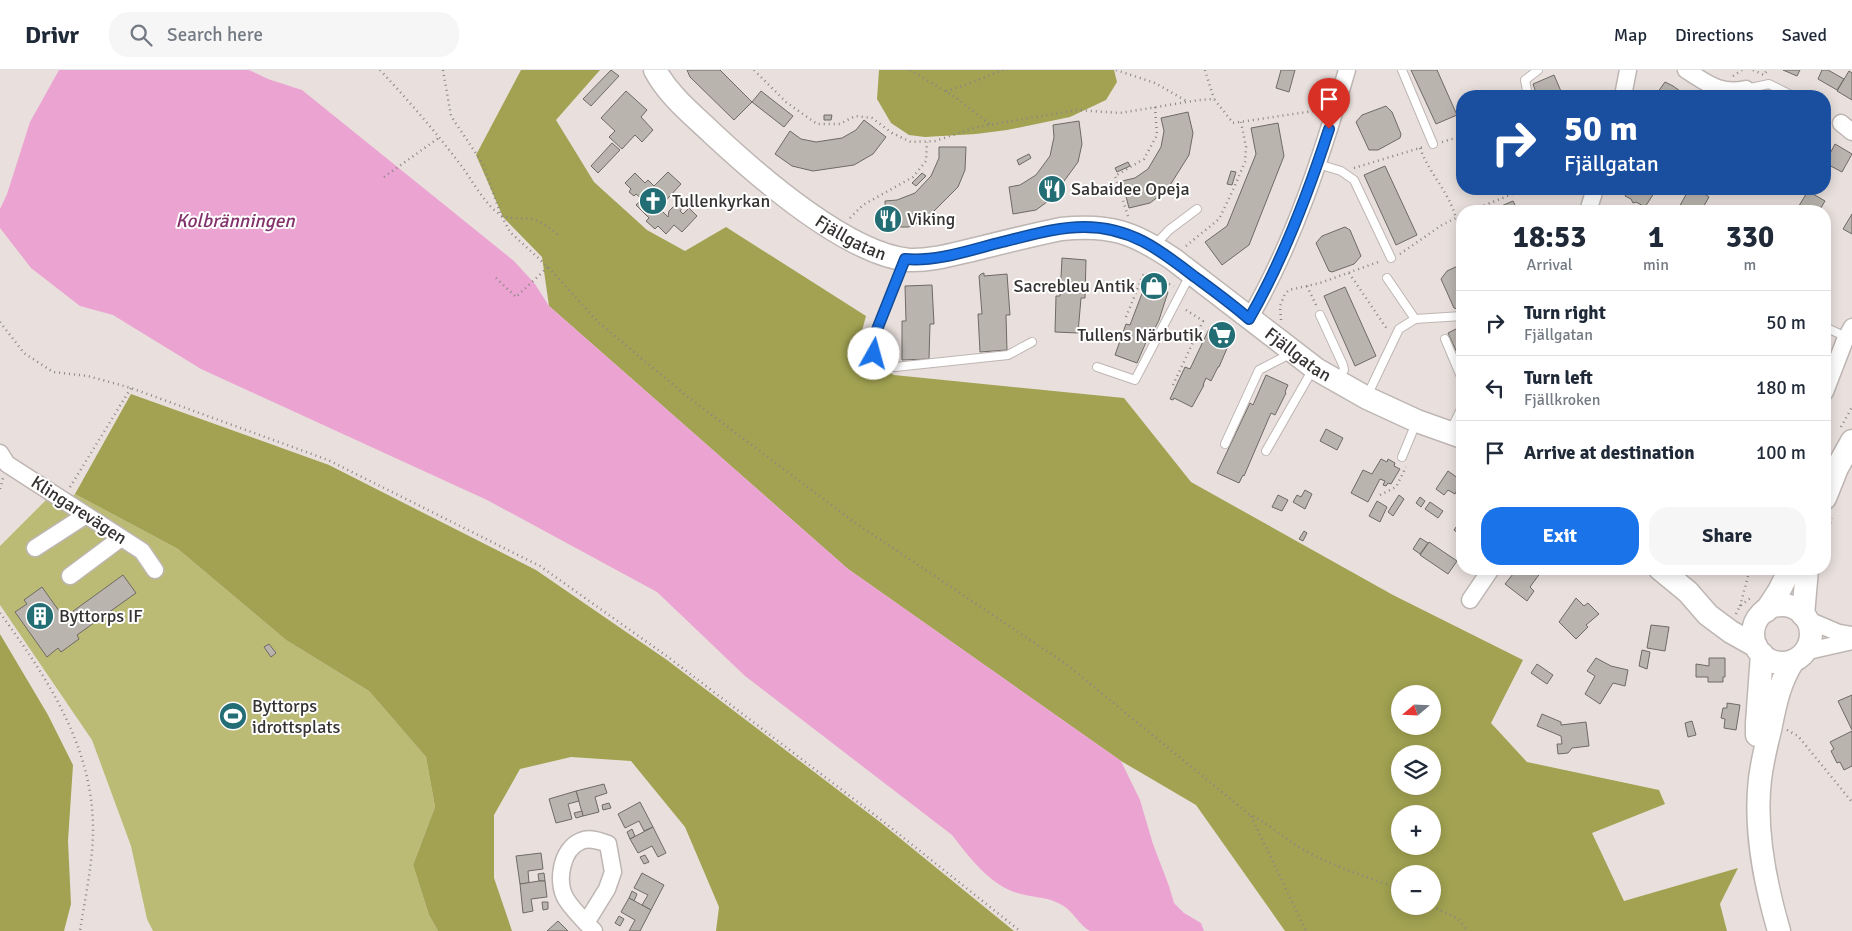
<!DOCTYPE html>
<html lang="en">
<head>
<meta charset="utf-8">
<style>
	body { margin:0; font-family:Signika,sans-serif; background:#f6f6f7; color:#1f2937; height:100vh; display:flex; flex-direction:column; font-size:19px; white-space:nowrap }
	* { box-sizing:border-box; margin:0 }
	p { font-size:16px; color:#747a83 }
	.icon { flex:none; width:28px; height:28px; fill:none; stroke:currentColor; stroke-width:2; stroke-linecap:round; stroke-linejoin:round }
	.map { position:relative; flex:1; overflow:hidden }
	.details { position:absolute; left:1456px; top:135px; width:375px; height:370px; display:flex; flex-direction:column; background:#fff; border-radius:20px; box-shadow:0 2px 12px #0003 }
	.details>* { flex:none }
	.hud { position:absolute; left:1456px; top:20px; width:375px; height:105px; border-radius:20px; box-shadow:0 2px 12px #0003; background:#1a4fa0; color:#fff; overflow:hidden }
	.needle { width:32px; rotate:251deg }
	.controls { position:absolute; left:1391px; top:615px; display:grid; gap:10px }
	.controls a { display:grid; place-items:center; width:50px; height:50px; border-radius:50%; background:#fff; box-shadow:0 2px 12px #0003; font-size:25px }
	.pin { position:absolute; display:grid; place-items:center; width:42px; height:42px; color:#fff; margin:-51px -21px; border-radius:50% 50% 50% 0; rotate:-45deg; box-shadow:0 0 5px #0007 }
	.pin .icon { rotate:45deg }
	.me { position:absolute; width:55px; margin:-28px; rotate:7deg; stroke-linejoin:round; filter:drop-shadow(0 0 4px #0008) }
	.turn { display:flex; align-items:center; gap:18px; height:105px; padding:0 25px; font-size:22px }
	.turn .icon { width:65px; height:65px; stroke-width:2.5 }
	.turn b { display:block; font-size:35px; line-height:42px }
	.eta { display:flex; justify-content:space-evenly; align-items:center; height:85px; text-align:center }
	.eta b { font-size:30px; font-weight:800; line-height:35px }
	.cta { display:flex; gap:10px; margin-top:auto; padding:10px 25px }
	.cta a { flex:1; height:58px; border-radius:20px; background:#1a73e8; color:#fff; font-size:20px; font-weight:800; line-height:58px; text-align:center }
	.cta a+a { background:#f6f6f7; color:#1f2937 }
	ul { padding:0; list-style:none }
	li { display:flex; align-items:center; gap:15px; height:65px; padding:0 25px; border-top:1px solid #e0e1e3 }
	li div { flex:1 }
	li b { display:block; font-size:19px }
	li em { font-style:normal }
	header { display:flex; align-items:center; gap:30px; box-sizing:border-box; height:70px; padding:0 25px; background:#fff; border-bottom:1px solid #e0e1e3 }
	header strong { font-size:24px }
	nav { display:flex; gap:28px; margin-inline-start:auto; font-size:18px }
	.search { width:350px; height:45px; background:#f6f6f7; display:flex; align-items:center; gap:12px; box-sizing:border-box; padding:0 18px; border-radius:20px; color:#747a83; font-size:19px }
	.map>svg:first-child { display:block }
	.green { fill:#bbbb76 }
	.forest { fill:#a2a252; fill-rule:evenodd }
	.water { fill:#eba4d1 }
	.building { fill:#b9b4ae; stroke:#6e6a64 }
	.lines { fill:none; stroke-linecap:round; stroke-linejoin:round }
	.lane-casing { stroke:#beb6b3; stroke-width:10 }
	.street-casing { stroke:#beb6b3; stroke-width:19 }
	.secondary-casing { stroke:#beb6b3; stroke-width:25 }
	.path { stroke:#8b8583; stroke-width:2.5; stroke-dasharray:1 4; stroke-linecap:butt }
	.lane { stroke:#fff; stroke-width:8 }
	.street { stroke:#fff; stroke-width:16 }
	.secondary { stroke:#fff; stroke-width:22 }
	.route-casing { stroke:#114b97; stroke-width:12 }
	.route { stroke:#1a73e8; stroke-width:9 }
	.labels { text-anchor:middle; stroke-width:4; stroke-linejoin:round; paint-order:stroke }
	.poi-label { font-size:18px; fill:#353231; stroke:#fff; text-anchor:start }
	.street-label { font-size:18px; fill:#353231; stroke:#fff }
	.water-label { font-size:19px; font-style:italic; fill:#83316b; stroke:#fff }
</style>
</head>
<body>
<header>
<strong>Drivr</strong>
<div class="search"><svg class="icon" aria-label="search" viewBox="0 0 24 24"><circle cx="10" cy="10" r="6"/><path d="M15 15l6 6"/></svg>Search here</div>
<nav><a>Map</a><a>Directions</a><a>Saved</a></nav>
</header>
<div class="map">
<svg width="1852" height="861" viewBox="0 0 1852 861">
	<rect width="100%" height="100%" fill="#e9e0dd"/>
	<polygon class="green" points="75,424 178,479 286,570 369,621 426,687 435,737 413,795 429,845 438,861 153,861 147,849 131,776 92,670 0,535 0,476 46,430 59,437"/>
	<g class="forest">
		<path d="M521,0H600L556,50L594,112L647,160L685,181L726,157L866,246L856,283L894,305L1124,328L1191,412L1393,525L1523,590L1491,653L1527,692L1659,720L1665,734L1592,763L1624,831L1738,798L1720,834L1727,861H1285L1196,735L1121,691L848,499L549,236L542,187L503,147L476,85ZM1400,624H1432V656H1400ZM1400,684H1432V716H1400ZM1400,744H1432V776H1400ZM1400,804H1432V836H1400Z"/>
		<polygon points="879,0 1114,0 1117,12 1106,30 1070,47 1007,60 976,64 925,67 909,65 891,53 877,29"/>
		<polygon points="131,324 329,395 536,500 667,590 880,752 1014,861 716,861 719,837 685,757 631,691 571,687 520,699 494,745 494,808 512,861 438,861 429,845 413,795 435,737 426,687 369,621 286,570 178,479 75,424"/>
		<polygon points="0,564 48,645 73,695 68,771 71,834 64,861 0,861"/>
	</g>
	<path class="water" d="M59,0H249L268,9L302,20L514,191L535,214L549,236L848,499L1121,691L1140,730L1153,774L1169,816L1174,833L1184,843L1201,853L1204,861H1090C1079,855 1073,841 1062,835C1049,827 1036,828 1021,824C991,817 970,788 952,765L745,606L657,522L487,430L201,299L113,245L80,236L31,198L0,158V139L7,124L30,52Z"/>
	<g class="building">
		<polygon points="611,0 619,6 591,36 583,29"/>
		<polygon points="687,0 720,0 752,32 734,50 690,7"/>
		<polygon points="1281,0 1295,0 1289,22 1276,18"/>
		<polygon points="1411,0 1437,0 1457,45 1436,54"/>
		<polygon points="1783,0 1800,0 1797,6"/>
		<polygon points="1822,0 1828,0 1844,9 1837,20 1818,9"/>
		<polygon points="1849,1 1852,3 1852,30 1837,21"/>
		<polygon points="1554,5 1563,26 1537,26 1533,14"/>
		<polygon points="1665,12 1673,16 1683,23 1681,26 1655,26"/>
		<polygon points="626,21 647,40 641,47 653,60 642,72 635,65 622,79 609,67 615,61 601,48"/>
		<polygon points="761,21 793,46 784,57 752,32"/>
		<polygon points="1386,36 1392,42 1401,64 1400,68 1378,80 1369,80 1356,52 1362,45"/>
		<polygon points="1188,42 1193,63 1189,85 1167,120 1150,133 1129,138 1122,111 1135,108 1148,99 1161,77 1164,61 1161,48"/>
		<polygon points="824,45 832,45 831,50 824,50"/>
		<polygon points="864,50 886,67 873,84 854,95 813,101 792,96 775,84 790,61 801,69 816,72 842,68 856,60"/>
		<polygon points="1079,51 1082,74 1078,92 1051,129 1036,140 1013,144 1009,117 1020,115 1036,105 1050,86 1054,67 1053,55"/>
		<polygon points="1278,53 1284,86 1249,175 1222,195 1205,172 1227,156 1256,84 1251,58"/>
		<polygon points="612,73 620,80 598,103 591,96"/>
		<polygon points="1835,74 1852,84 1842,102 1825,93"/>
		<polygon points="939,77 966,77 965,100 958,117 926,149 909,157 886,157 885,131 897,130 915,123 931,106 939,88"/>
		<polygon points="1029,84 1031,88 1019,95 1017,90"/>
		<polygon points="1128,92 1130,96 1117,102 1115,98"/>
		<polygon points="1385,96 1417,165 1396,175 1364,105"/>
		<polygon points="1231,101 1236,102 1232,115 1227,114"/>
		<polygon points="668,102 681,114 659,138 668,147 669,141 676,134 679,134 682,138 680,141 683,144 689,138 697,146 682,162 674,155 666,164 658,156 655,159 646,151 649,148 636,135 642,129 636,124 634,126 629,122 631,119 625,113 635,103 645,113 648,110 654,116"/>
		<polygon points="922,103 926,106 916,116 912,113"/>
		<polygon points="1629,119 1655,119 1656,120 1645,137 1636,132 1633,133 1631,129 1625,126"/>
		<polygon points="1689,119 1699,120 1709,127 1701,141 1677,141"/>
		<polygon points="1808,121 1825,131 1819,141 1801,141 1797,139"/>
		<polygon points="1513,131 1518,141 1493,141 1492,140"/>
		<polygon points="1737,137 1746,141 1735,141"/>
		<polygon points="1852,144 1852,164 1843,159"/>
		<polygon points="1345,157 1350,160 1361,186 1354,194 1332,202 1329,201 1316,173 1322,166"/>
		<polygon points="1062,188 1086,190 1085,228 1081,228 1078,263 1055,262 1056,226 1060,226"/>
		<polygon points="1462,194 1462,238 1457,239 1454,238 1441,209 1447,201"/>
		<polygon points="984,203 984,206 1007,204 1010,245 1006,245 1007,280 980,282 978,244 982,244 979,206 981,204"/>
		<polygon points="1146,213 1168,222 1159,250 1152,264 1148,263 1147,270 1137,293 1115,285 1126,254 1130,255"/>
		<polygon points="932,215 934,254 930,254 929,289 902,290 902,251 906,251 905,216"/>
		<polygon points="1345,217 1376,286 1355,296 1324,226"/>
		<polygon points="1462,256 1462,294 1448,263"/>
		<polygon points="1209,259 1231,269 1219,297 1218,297 1211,311 1206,308 1203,315 1204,315 1192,337 1174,328 1173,330 1170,329 1185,297 1190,299"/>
		<polygon points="1266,305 1288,315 1285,322 1286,323 1275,345 1271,343 1244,406 1243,405 1239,413 1217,403 1250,333 1253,335"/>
		<polygon points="1326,359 1343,368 1337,380 1320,371"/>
		<polygon points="1381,389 1387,392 1388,389 1395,393 1394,396 1400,399 1391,414 1388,413 1386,416 1383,415 1385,411 1380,409 1368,432 1351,423 1363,400 1372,404"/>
		<polygon points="1448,401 1462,411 1455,424 1448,420 1444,425 1436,419"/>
		<polygon points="1305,420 1312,424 1305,439 1293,432 1297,425 1301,427"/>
		<polygon points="1278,425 1288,430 1282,441 1272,437"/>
		<polygon points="1399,425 1404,429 1393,446 1388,442"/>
		<polygon points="1420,427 1425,431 1421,437 1416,433"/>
		<polygon points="1377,431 1387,437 1380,452 1369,446"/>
		<polygon points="1430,432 1443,441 1438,448 1425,439"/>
		<polygon points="1461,450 1462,451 1462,466 1454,460"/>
		<polygon points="1304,461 1307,463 1303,471 1299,469"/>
		<polygon points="1420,468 1428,473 1420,484 1413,479"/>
		<polygon points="1429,472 1457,491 1448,504 1420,485"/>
		<polygon points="1517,499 1536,499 1541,502 1530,517 1534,521 1527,531 1505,514"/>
		<polygon points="123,505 136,523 77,565 79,569 61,582 58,578 47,587 15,542 27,534 24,530 42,517 69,555 78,549 72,542"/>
		<polygon points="1576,528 1584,536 1588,533 1599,544 1586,555 1588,557 1576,569 1559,552"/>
		<polygon points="1651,555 1669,557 1665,581 1647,578"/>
		<polygon points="269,574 276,583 271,587 264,577"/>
		<polygon points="1642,580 1650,582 1647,599 1639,596"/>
		<polygon points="1596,588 1611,596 1628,600 1625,616 1613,613 1600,634 1585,624 1595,606 1587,601"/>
		<polygon points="1709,588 1725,588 1725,607 1723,607 1723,612 1708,612 1708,607 1696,607 1696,594 1709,596"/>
		<polygon points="1537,594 1553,605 1547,614 1531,603"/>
		<polygon points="1852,625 1852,660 1838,631"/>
		<polygon points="1727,633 1740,635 1736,660 1724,658 1725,649 1721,648 1723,638 1727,638"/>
		<polygon points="1542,644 1561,652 1561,655 1586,652 1589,676 1572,678 1568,683 1558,684 1557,674 1562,674 1561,666 1537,656"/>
		<polygon points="1692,651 1696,665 1688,667 1685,653"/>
		<polygon points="1852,661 1852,696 1844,700 1840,692 1837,693 1831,681 1834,679 1830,672"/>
		<polygon points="604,714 607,723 595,727 599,742 583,746 576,721"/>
		<polygon points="576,721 579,731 568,734 572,749 556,753 549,729"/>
		<polygon points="640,732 653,757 644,761 639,751 625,758 618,744"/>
		<polygon points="609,733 611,738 603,740 602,735"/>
		<polygon points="582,741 583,746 576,748 574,743"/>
		<polygon points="653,757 666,783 658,787 652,776 638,783 630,769"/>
		<polygon points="632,759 635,766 630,769 627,762"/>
		<polygon points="541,783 543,799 528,801 529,813 520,814 516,786"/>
		<polygon points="645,785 649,792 644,794 640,787"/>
		<polygon points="544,803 545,811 539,811 538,804"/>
		<polygon points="642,803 664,815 651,840 642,835 648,825 634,818"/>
		<polygon points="539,811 545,811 547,827 531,829 533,841 523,843 520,814"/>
		<polygon points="632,821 637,824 634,831 629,828"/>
		<polygon points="629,828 651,840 640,861 629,861 635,850 621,842"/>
		<polygon points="542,832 548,832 548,839 543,840"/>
		<polygon points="619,846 624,849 620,856 615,853"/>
		<polygon points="558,851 568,861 547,861"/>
	</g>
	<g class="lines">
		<defs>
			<g id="lane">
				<polyline points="1402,0 1433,74"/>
				<polyline points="1528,26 1525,10 1538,0"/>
				<polyline points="1751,26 1746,19 1769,14 1793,26"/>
				<polyline points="1318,94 1341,101 1354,110 1391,188"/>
				<polyline points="1155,175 1169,160 1197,139"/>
				<polyline points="904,191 875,267 874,284 885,294 895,297 1008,285 1032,272"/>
				<polyline points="1387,208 1415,249"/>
				<polyline points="1320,245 1343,295 1344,300 1338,310"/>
				<polyline points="1825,257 1846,267"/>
				<polyline points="1445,269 1462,309"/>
				<polyline points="1097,297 1135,310 1190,205"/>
				<polyline points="1367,326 1399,259 1415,249 1462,246"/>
				<polyline points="1451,360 1462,337"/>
				<polyline points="1225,374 1259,300 1292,283"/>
				<polyline points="1266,381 1313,299"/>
				<polyline points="1402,387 1416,353"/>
			</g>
			<g id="street">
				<path d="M1686,0C1707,13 1720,25 1746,19"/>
				<polyline points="1623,26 1628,0"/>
				<polyline points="1841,53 1852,62"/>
				<polyline points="1588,141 1595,119"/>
				<path d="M1249,249C1294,172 1322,85 1347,0"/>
				<polyline points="1825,322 1845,270 1852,257"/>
				<polyline points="0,383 7,394 142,481 155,500"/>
				<polyline points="35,478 86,445"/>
				<polyline points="70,506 121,468"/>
				<polyline points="1470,530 1491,499"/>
				<polyline points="1806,549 1839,563 1852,565"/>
				<polyline points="1804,582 1852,571"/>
				<path d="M586,853L607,819L613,802L608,774C600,771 590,767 581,771C561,779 556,812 566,829C573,840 585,852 594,861"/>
			</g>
			<g id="secondary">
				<path id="s1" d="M655,0C669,26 692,44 713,64C758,106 847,184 909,190C931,191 954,184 976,179C1004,172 1032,165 1061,159C1110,154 1133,162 1173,189L1316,299L1367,328L1417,351L1462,367"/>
				<polyline points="1825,428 1837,398 1852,371"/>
				<polyline points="1660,499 1688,522 1708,545 1731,562 1756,576"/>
				<circle cx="1782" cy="564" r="29"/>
				<polyline points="1766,541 1779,521 1790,499"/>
				<polyline points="1803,545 1807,499"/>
				<polyline points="1757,665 1757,653 1762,584"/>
				<path d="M1779,861C1765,813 1754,760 1760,709C1762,693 1766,676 1770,660C1775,635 1779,613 1793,591"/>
			</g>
		</defs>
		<use href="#lane" class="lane-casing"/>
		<use href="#street" class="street-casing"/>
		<use href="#secondary" class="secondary-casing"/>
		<g class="path">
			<path d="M380,0C408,30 435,61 460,94C471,108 486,137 501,145C510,150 522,147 532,149C542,152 550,158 558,165"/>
			<path d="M443,0L451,46L483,94L501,145L510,162L548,197L598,252L688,327L854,452L1066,594L1250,745C1271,754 1286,771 1306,781C1336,798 1368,807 1400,819"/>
			<polyline points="754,0 786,32 817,54 840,54 855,46 872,48 892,63 911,72 935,71 977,57 1077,40 1120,43 1199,30 1214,29 1233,53 1320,40"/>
			<polyline points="910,0 955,27 991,55"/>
			<polyline points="1116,0 1155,13 1188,32"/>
			<polyline points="1205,0 1214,29"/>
			<polyline points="1753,0 1764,5 1767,0"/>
			<polyline points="1733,6 1742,0"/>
			<polyline points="946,21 963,16 1003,0"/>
			<polyline points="1510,26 1516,20"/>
			<polyline points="1442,72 1462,66"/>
			<path d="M1420,78C1430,105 1448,120 1456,148"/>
			<polyline points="1354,98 1423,77"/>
			<polyline points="384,107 440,67"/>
			<polyline points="1479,137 1482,141"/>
			<polyline points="1470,141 1525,119"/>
			<polyline points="1128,146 1115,106 1144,89 1157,65 1155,37"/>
			<polyline points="850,148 863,135 913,107 926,91 927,72"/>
			<polyline points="1186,176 1219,149 1233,120 1245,92 1246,77 1241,52"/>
			<polyline points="1400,184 1442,155 1462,145"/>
			<polyline points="1349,203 1387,259"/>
			<polyline points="496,208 516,227 548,197"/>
			<polyline points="1307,216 1316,235"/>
			<polyline points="1126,247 1144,203 1174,216"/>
			<polyline points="1281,250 1280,236 1285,224 1289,220 1320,213 1381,191"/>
			<polyline points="0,252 24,283 53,302 88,306 131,318 328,390 540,496 668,587 880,749 1020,861"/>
			<polyline points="1173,315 1203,251 1183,238"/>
			<polyline points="1841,357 1852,337"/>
			<polyline points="70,417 131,318"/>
			<polyline points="0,419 3,408"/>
			<polyline points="1380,425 1396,417 1406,397"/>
			<polyline points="1825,467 1832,448"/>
			<polyline points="1740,536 1750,499"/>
			<path d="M0,543C47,607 93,677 93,759C93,793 85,828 80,861"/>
			<polyline points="1736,544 1740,536 1752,527"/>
			<polyline points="1787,660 1798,666 1852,732"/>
			<polyline points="1251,746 1306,861"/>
			<polyline points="1432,836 1458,849 1468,861"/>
		</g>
		<use href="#lane" class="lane"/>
		<use href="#street" class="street"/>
		<use href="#secondary" class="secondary"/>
	</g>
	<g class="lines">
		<defs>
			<path id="route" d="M874,284V267L905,189C937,192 970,180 1002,172C1028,166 1056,157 1084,157C1131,157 1160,180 1195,207C1214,221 1232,234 1249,249C1283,190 1308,124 1329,59"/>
		</defs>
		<use href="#route" class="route-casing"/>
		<use href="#route" class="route"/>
	</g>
	<defs>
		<symbol id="restaurant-disc" viewBox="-11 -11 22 22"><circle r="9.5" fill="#236d74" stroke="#fff"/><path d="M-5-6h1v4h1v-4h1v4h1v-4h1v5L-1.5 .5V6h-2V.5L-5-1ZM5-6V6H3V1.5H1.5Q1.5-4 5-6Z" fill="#fff"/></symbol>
		<symbol id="church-disc" viewBox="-11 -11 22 22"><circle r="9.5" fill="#236d74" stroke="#fff"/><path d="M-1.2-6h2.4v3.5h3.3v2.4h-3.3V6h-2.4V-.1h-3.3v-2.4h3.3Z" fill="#fff"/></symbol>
		<symbol id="shop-disc" viewBox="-11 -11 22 22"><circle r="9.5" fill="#236d74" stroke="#fff"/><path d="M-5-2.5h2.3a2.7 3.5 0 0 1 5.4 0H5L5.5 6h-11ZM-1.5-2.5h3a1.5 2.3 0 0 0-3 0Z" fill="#fff"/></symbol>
		<symbol id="supermarket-disc" viewBox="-11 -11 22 22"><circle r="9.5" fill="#236d74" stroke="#fff"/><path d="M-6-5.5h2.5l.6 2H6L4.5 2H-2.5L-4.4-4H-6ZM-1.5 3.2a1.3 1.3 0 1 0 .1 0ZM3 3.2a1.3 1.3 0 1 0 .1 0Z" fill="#fff"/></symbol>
		<symbol id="building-disc" viewBox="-11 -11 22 22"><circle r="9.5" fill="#236d74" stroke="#fff"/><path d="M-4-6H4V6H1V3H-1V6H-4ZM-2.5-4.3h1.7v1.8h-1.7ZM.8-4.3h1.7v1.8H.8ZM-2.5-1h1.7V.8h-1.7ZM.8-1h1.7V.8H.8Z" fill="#fff"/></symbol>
		<symbol id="stadium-disc" viewBox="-11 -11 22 22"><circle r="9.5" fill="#236d74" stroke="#fff"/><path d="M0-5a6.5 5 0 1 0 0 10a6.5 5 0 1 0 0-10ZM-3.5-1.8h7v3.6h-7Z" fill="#fff"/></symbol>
	</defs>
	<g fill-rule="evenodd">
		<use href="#restaurant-disc" x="1036" y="103" width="32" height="32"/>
		<use href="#church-disc" x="637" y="115" width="32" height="32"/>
		<use href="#restaurant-disc" x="872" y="133" width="32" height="32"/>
		<use href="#shop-disc" x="1138" y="200" width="32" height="32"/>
		<use href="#supermarket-disc" x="1206" y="249" width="32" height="32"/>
		<use href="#building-disc" x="24" y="530" width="32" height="32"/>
		<use href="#stadium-disc" x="217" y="630" width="32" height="32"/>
	</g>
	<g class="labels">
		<g class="poi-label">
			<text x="1071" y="125">Sabaidee Opeja</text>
			<text x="672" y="137">Tullenkyrkan</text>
			<text x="907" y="155">Viking</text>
			<text x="1135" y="222" text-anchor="end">Sacrebleu Antik</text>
			<text x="1203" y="271" text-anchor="end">Tullens Närbutik</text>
			<text x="59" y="552">Byttorps IF</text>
			<text x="252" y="642">Byttorps<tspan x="252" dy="21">idrottsplats</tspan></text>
		</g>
		<g class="street-label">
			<text dy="6" stroke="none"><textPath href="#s1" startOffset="260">Fjällgatan</textPath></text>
			<text dy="6" stroke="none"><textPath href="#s1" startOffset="755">Fjällgatan</textPath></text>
			<text transform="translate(79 440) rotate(33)" y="6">Klingarevägen</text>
		</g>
		<g class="water-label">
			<text x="235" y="157">Kolbränningen</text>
		</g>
	</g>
</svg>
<div class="controls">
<a><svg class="needle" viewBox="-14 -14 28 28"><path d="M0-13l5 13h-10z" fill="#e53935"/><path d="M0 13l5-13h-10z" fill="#747a83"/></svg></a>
<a><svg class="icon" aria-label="layers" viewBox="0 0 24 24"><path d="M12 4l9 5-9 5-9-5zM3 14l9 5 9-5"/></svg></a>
<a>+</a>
<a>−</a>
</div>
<div class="pin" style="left:1329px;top:59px;background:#d93025"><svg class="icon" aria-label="arrive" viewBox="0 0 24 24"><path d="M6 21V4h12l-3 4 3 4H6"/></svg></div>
<svg class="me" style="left:874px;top:284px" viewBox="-20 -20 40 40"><circle r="19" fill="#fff"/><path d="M0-13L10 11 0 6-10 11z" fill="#1a73e8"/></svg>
<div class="hud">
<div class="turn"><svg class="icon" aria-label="right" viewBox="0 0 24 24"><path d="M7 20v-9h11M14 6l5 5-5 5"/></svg><div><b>50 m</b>Fjällgatan</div></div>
</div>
<section class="details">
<div class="eta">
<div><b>18:53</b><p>Arrival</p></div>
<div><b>1</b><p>min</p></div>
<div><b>330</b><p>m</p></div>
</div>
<ul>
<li><svg class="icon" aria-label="right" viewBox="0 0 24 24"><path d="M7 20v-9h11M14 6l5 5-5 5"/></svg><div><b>Turn right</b><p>Fjällgatan</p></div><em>50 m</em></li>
<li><svg class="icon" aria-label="left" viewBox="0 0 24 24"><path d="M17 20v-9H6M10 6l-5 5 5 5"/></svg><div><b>Turn left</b><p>Fjällkroken</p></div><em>180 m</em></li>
<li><svg class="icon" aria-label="arrive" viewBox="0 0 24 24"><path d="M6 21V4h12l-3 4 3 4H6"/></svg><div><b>Arrive at destination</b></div><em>100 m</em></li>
</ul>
<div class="cta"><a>Exit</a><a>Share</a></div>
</section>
</div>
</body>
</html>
